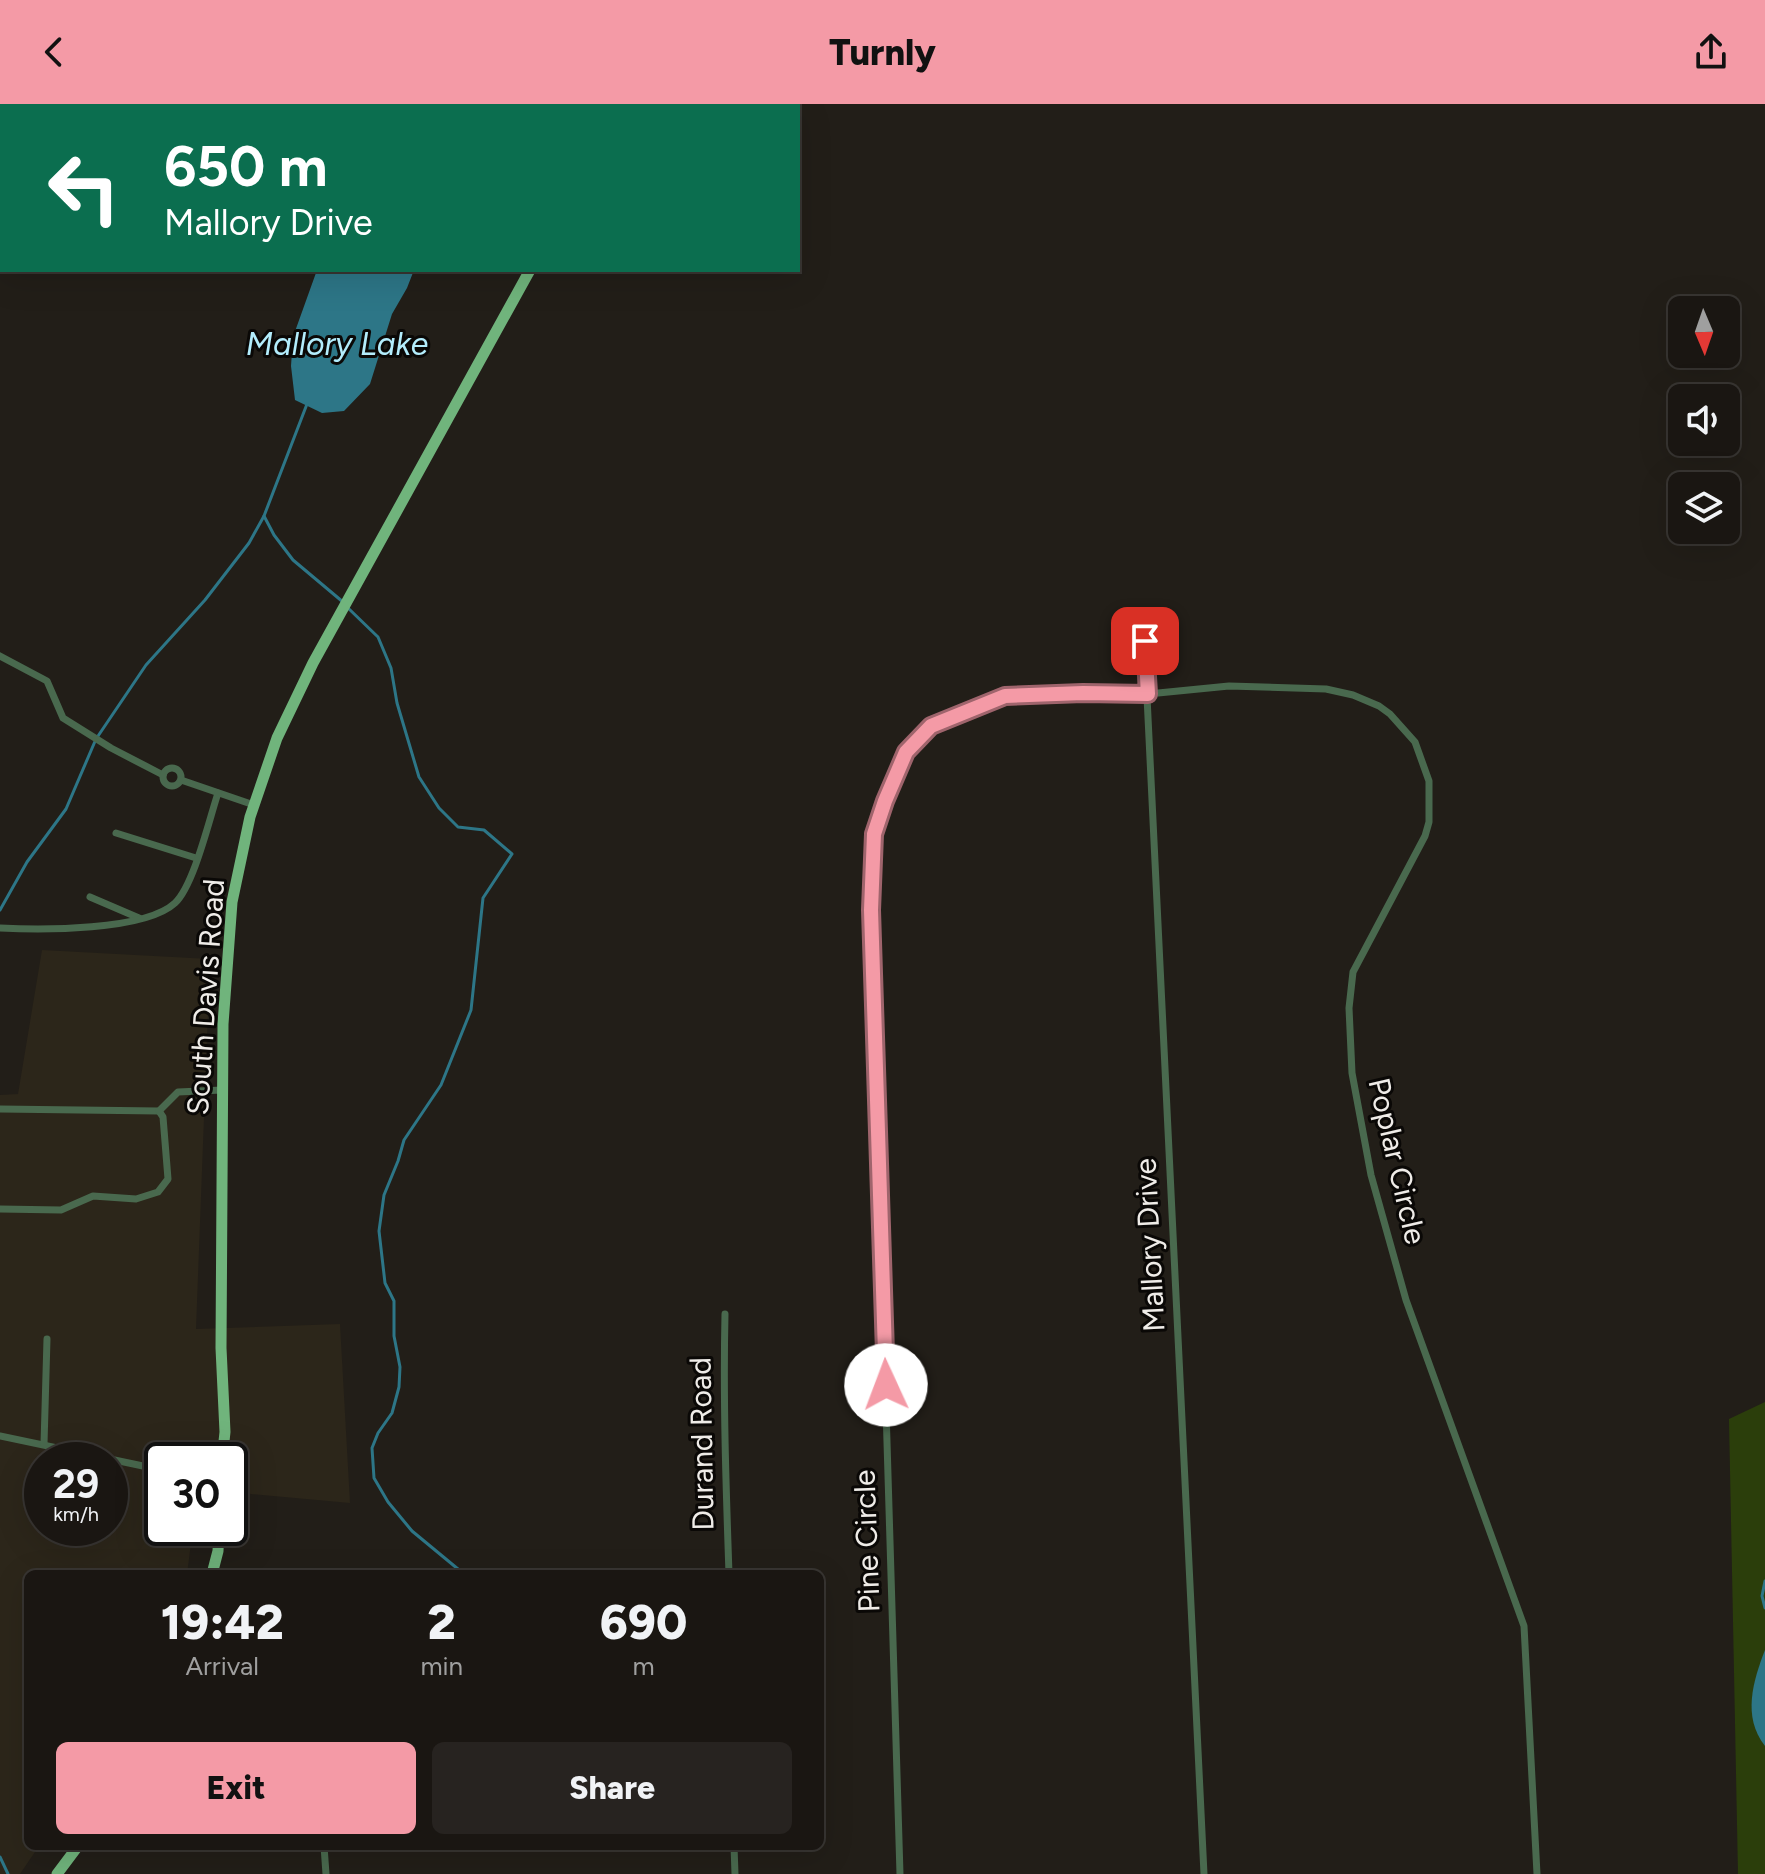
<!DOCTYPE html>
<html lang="en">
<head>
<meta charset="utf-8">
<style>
	body { margin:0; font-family:Figtree,sans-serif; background:#272320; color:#f1f3f6; height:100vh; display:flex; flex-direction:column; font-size:30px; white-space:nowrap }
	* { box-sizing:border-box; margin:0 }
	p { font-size:26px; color:#9f9f9f }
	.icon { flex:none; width:44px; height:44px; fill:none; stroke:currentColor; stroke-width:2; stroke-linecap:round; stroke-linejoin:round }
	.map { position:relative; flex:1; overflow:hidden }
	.panel { position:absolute; left:24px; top:1466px; width:800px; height:280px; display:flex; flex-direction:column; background:#1a1612; border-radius:12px; box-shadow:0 8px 32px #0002,0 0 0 2px #383532 }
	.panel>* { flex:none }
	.top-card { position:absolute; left:0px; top:0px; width:800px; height:168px; box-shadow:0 8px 32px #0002,0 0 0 2px #383532; background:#0b6e4f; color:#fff; overflow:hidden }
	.needle { width:52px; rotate:178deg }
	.controls { position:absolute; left:1668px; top:192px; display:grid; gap:16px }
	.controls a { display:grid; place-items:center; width:72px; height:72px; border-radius:12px; background:#1a1612; box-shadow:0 8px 32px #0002,0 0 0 2px #383532; font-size:40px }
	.speed { position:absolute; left:24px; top:1338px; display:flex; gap:16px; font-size:40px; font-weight:700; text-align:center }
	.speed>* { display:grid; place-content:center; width:104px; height:104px; border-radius:50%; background:#1a1612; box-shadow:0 8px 32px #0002,0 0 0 2px #383532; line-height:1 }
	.speed small { font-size:20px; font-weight:400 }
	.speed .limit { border:4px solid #111; border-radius:12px; background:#fff; color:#111 }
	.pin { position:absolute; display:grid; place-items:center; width:68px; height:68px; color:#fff; margin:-34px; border-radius:16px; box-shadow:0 4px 12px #0006 }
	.me { position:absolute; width:88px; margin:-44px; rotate:358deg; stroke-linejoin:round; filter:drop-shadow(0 0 6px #0008) }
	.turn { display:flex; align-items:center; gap:28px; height:168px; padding:0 32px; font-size:36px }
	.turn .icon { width:104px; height:104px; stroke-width:2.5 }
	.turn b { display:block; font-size:56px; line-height:68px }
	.eta { display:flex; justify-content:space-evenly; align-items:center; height:136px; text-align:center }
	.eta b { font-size:48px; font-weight:800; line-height:56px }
	.primary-button { display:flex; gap:16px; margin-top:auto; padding:16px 32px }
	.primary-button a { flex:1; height:92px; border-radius:12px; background:#f49aa6; color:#111; font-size:32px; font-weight:800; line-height:92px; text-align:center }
	.primary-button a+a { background:#272320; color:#f1f3f6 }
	header { display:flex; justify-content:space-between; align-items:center; height:104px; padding:0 32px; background:#f49aa6; color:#111; font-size:36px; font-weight:800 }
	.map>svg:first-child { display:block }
	.built { fill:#2c261a; fill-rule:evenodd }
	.green { fill:#2b3e0b }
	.water { fill:#2d7687 }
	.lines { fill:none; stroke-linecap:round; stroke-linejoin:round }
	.stream { stroke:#2d7687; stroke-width:3 }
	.street { stroke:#49694e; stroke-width:7 }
	.primary { stroke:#70b47c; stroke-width:11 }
	.route-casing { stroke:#9f646c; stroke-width:20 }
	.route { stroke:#f49aa6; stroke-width:14 }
	.labels { text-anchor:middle; stroke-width:6; stroke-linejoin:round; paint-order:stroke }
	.street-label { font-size:30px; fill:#efece8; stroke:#0a0806 }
	.water-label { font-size:32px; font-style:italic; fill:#b3edfc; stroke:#0a0806 }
</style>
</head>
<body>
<header><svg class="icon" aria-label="back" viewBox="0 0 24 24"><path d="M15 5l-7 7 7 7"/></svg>Turnly<svg class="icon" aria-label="share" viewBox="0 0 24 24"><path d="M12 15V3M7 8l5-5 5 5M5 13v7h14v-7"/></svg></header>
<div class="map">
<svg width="1765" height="1770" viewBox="0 0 1765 1770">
	<rect width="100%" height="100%" fill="#221e18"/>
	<path class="built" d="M42,846L210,855L196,1225L340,1220L350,1399L230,1388V1356H162V1424H193L187,1470H28V1742H39L20,1770H0V991L18,990ZM42,1356H110V1424H42Z"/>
	<polygon class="green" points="1765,1298 1765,1770 1738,1770 1729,1315"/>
	<g class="water">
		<polygon points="317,166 414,166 407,184 392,210 370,280 344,307 322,309 295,296 291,262 293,233"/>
		<path d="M1765,1546V1642C1742,1613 1753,1577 1765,1546Z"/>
	</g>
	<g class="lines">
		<g class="stream">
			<polyline points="264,412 274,431 293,456 343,498"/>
			<polyline points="348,504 378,533 391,564 397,599 419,673 439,704 458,723 484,726 512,750 483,794 471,906 441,981 404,1036 398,1057 384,1091 379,1127 385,1179 394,1197 394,1232 400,1263 399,1283 392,1309 378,1329 372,1344 374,1374 388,1398 412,1427 464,1470"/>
			<polyline points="0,806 27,758 66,705 96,635 146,561 205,496 249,439 264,412 307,300"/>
			<polyline points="1765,1477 1762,1492 1765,1504"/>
			<polyline points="0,1753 8,1770"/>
		</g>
		<g class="street">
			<polyline points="1143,510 1204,1770"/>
			<polyline points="0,552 47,577 63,614 111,644 163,671"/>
			<circle cx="172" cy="673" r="9"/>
			<polyline points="181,676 254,701"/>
			<polyline points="116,729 196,754"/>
			<polyline points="90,793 139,814"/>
			<path d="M0,824C41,826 145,827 175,799C194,781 209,716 218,689"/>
			<polyline points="0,1005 159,1007 178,988 222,986"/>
			<polyline points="0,1105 61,1106 93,1092 136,1095 158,1088 168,1075 163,1013 159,1007"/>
			<path d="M725,1210C723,1296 726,1383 729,1470"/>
			<polyline points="0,1332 162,1366"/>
			<polyline points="44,1340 47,1235"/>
			<polyline points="324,1742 326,1770"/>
			<polyline points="734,1742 735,1770"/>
			<polyline points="900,1770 871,806 874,730 885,697 906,648 931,622 1005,592 1083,589 1148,590 1229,582 1326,585 1353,591 1379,602 1390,610 1415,638 1429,677 1429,718 1425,732 1353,868 1349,904 1352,969 1371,1071 1406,1196 1524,1522 1537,1770"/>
		</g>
		<g class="primary">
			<polyline points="618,2 619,0"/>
			<polyline points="222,1356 225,1328 221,1244 223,920 232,798 250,713 277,634 313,559 530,166"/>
			<polyline points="212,1470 218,1447 219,1424"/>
			<polyline points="57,1770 78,1742"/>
		</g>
	</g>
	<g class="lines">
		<defs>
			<polyline id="route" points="886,1281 871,806 874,730 885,697 906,648 931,622 1005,592 1083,589 1148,590 1145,537"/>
		</defs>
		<use href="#route" class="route-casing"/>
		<use href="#route" class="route"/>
	</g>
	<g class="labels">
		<g class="street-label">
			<text transform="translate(206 893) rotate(-86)" y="10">South Davis Road</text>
			<text transform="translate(1397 1057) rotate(77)" y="10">Poplar Circle</text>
			<text transform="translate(1150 1141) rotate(-93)" y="10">Mallory Drive</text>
			<text transform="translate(702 1340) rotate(-91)" y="10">Durand Road</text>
			<text transform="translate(867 1437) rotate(-92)" y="10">Pine Circle</text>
		</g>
		<g class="water-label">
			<text x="337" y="251">Mallory Lake</text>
		</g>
	</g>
</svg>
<div class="controls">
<a><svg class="needle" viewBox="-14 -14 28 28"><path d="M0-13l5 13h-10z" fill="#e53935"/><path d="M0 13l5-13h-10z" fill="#9f9f9f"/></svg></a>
<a><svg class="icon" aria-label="sound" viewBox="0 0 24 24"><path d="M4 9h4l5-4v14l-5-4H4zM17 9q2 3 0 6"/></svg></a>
<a><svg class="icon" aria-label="layers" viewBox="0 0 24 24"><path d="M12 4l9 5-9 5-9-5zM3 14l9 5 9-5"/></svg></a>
</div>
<div class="speed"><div>29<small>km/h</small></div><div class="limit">30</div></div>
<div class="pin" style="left:1145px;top:537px;background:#d93025"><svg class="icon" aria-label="arrive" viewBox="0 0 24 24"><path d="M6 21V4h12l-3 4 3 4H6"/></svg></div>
<svg class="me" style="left:886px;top:1281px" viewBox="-20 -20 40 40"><circle r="19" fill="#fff"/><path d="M0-13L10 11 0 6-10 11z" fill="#f49aa6"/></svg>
<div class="top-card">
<div class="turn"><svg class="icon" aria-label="left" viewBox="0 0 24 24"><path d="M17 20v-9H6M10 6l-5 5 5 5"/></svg><div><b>650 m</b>Mallory Drive</div></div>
</div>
<section class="panel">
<div class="eta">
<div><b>19:42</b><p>Arrival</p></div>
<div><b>2</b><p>min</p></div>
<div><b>690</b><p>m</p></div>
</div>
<div class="primary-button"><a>Exit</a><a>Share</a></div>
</section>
</div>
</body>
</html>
